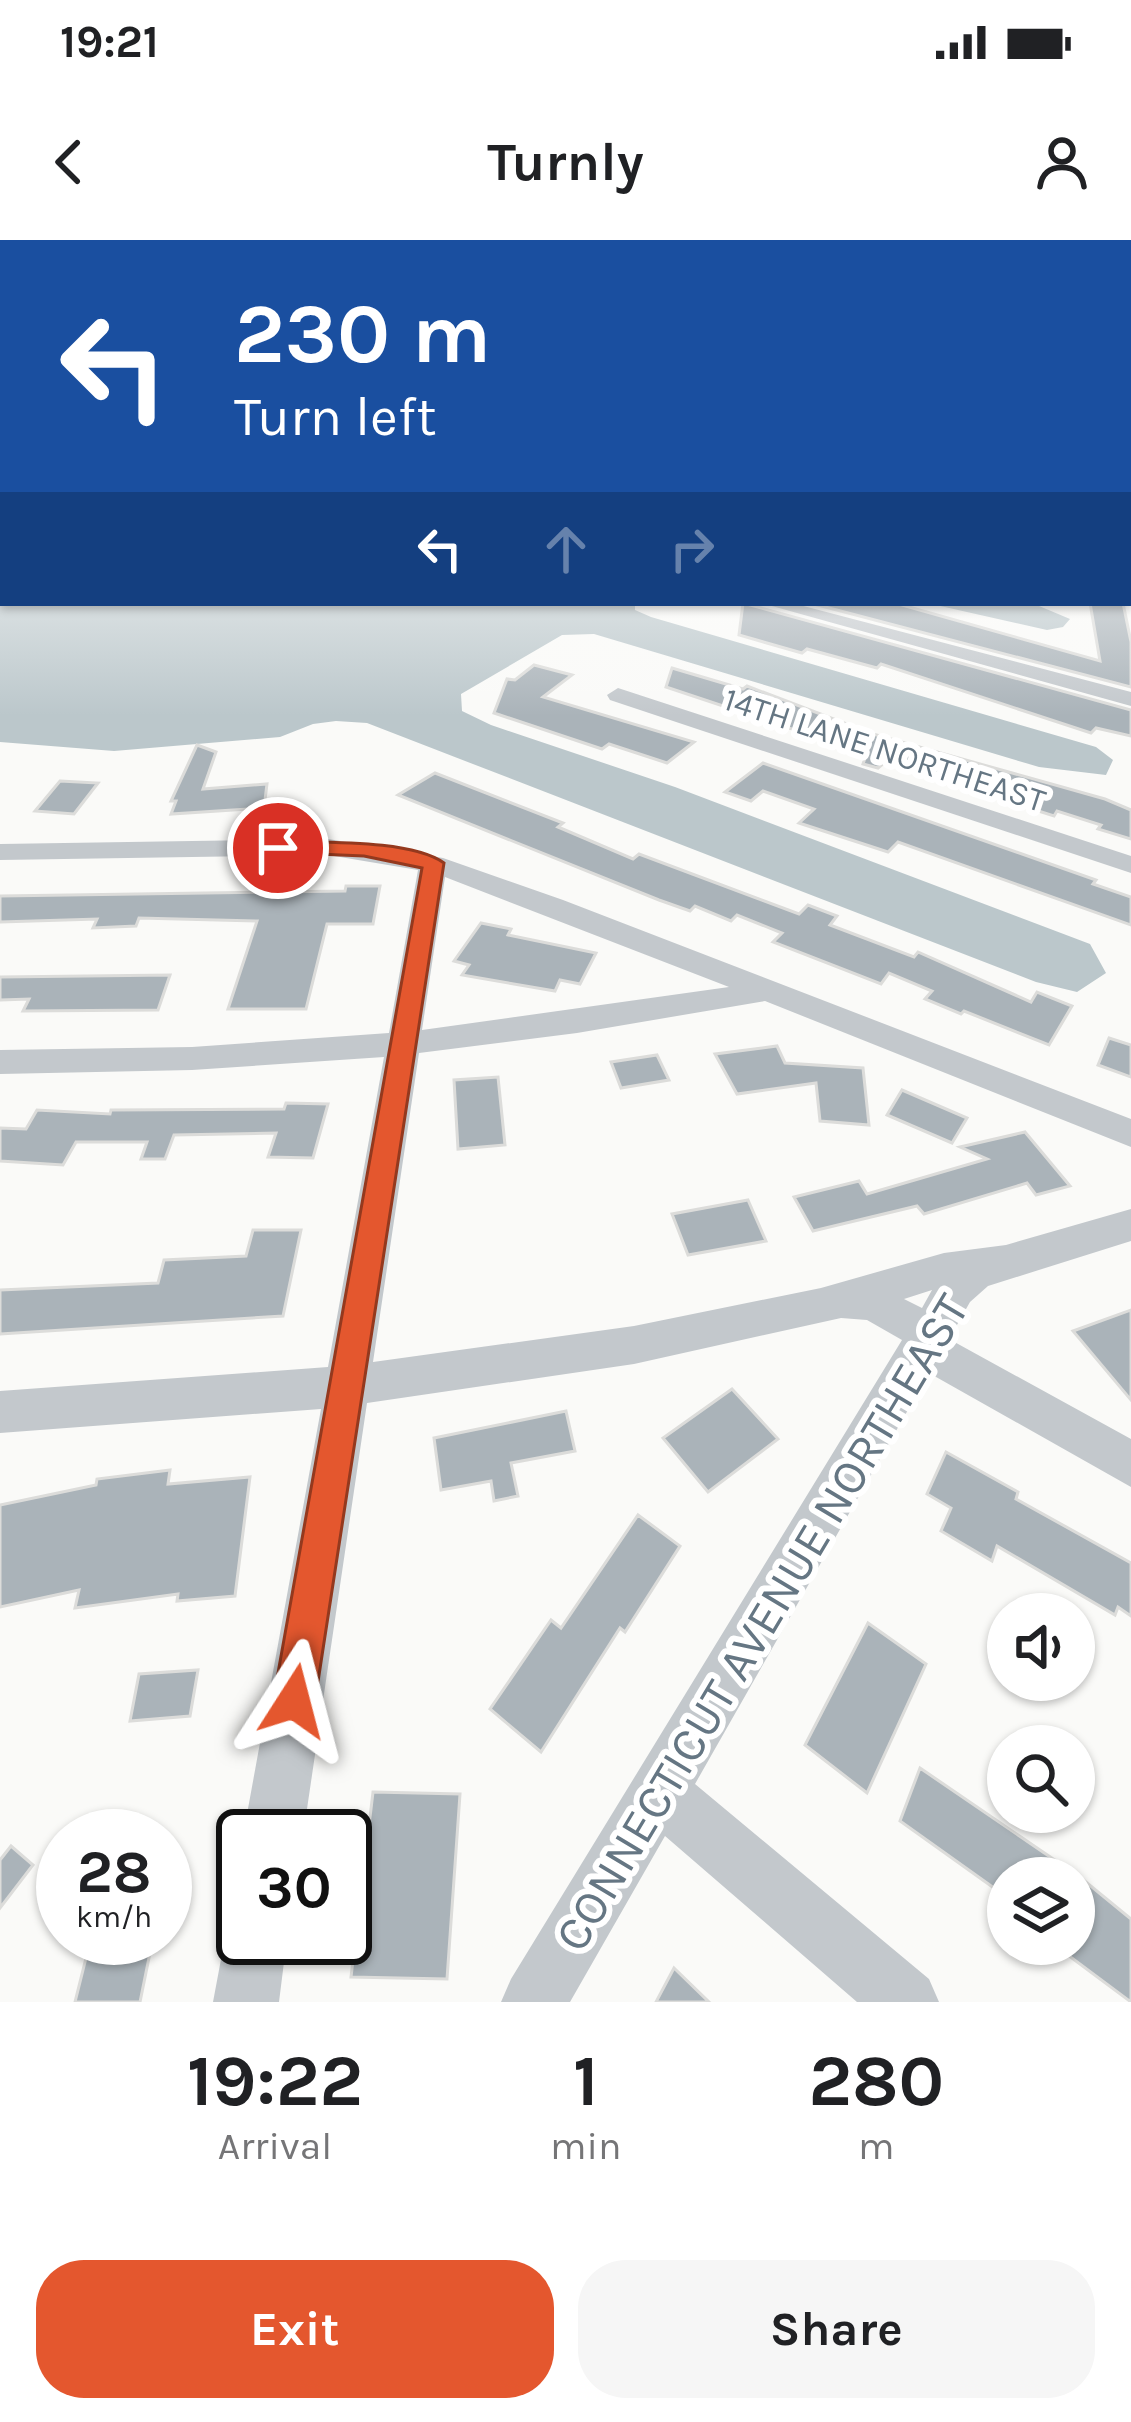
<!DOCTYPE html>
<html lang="en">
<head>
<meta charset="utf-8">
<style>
	body { margin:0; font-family:Karla,sans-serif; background:#f6f6f6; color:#202124; height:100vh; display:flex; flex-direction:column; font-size:45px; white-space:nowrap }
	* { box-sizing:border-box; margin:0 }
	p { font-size:39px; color:#757577 }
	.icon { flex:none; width:66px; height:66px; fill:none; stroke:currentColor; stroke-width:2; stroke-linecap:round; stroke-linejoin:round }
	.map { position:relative; height:1762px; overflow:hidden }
	.sheet { display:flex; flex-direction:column; background:#fff; flex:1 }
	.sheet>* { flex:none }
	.banner { position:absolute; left:0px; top:0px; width:1131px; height:366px; box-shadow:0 3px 9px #0004; background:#1a4fa0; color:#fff; overflow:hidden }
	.controls { position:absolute; left:987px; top:1353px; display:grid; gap:24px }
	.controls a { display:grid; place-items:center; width:108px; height:108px; border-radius:50%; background:#fff; box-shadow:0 3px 9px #0004; font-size:60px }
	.speed { position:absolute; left:36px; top:1569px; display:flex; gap:24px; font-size:60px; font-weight:700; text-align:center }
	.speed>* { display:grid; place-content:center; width:156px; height:156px; border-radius:50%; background:#fff; box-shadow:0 3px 9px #0004; line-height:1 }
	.speed small { font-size:30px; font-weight:400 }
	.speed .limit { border:6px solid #111; border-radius:18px; background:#fff; color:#111 }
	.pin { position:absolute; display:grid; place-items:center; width:102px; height:102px; color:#fff; margin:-51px; border:6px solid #fff; border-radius:50%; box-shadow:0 3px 12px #0007 }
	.me { position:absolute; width:132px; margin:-66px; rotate:9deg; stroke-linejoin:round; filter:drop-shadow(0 0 9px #0008) }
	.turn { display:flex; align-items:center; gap:42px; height:252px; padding:0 36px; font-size:54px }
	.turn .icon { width:156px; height:156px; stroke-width:2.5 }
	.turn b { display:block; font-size:84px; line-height:102px }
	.lanes { display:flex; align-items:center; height:114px; padding:0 36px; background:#0003; justify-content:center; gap:60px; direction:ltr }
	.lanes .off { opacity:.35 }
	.eta { display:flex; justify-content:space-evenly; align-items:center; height:204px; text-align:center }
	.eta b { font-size:72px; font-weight:700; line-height:84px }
	.action { display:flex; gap:24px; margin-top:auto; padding:24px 36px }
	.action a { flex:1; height:138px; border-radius:48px; background:#e4572e; color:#fff; font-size:48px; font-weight:700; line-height:138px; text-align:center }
	.action a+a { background:#f6f6f6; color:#202124 }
	.status { display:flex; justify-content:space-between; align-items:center; height:84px; padding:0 60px; background:#fff; direction:ltr }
	.status svg { height:33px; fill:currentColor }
	header { display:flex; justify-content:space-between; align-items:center; height:156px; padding:0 36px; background:#fff; font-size:54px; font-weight:700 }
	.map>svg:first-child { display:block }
	.water { fill:#bbc7cb }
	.building { fill:#aab3b9; stroke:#dcdcda; stroke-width:3 }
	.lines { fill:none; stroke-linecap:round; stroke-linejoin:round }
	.minor { fill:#c3c8cc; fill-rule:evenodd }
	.route { fill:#e4572e; stroke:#94391e; stroke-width:3 }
	.labels { text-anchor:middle; stroke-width:12; stroke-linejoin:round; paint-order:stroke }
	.far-street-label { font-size:33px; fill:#657683; stroke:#fff }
	.near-street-label { font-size:48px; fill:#657683; stroke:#fff }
</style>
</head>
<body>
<div class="status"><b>19:21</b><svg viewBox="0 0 49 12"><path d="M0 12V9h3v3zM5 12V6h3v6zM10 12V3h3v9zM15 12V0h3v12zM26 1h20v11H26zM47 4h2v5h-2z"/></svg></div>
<header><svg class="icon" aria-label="back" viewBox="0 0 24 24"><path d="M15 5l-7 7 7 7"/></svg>Turnly<svg class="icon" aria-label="person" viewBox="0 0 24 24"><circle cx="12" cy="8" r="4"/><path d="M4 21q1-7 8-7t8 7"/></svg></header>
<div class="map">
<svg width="1131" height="1762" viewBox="0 0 1131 1762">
	<rect width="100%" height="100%" fill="#fafaf8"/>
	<g class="water">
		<polygon points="0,240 3,363 635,363 635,370 651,377 1096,507 1113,520 1106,535 1039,527 594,394 562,395 461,454 462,471 491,485 675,547 1090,704 1106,733 1077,752 1036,742 367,483 336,481 313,484 280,497 114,511 0,502"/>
		<polygon points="927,363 1032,363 1070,379 1063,387 1047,390"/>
	</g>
	<g class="building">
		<polygon points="743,363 1131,470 1131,496 1096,488 1091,493 881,424 877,428 807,409 802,413 739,395"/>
		<polygon points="810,363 895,363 1100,421 1090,363 1123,363 1131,402 1131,447"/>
		<polygon points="534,425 572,435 543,457 694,502 667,523 609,504 602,509 494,473 507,439 515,440"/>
		<polygon points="672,428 743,449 747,446 844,483 822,499 666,447"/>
		<polygon points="873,494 1105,559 1131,570 1131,599 1098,589 1101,585 1057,571 1054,576 885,522 878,528 863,524"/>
		<polygon points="197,505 216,512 203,549 267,544 264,568 171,574 176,561 171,561"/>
		<polygon points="763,523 1096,640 1093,644 1131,657 1131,685 898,602 888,612 799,583 814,569 763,551 751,561 725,552"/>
		<polygon points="435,533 563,583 558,587 633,619 639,614 799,674 808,665 837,676 830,685 914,717 918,712 1031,762 1037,752 1072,766 1049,805 964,771 961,774 925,759 932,751 889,733 881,744 773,702 782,693 737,675 731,681 695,666 690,671 659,660 398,555"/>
		<polygon points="60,541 98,543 74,574 35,571"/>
		<polygon points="346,646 380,646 373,684 327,684 306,769 228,769 257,681 139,678 136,686 93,688 97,679 0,682 0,656 345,651"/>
		<polygon points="481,683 511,689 508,695 596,713 580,744 560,740 555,751 462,735 469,725 454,721"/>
		<polygon points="170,735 158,770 23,771 29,759 0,760 0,737"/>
		<polygon points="1109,798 1131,805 1131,837 1098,825"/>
		<polygon points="777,806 785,823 863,828 869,885 820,881 816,843 737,854 715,814"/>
		<polygon points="657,815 669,840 621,848 611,822"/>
		<polygon points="498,837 505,905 458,909 454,840"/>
		<polygon points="902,850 967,878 952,903 887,875"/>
		<polygon points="286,863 328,864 313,918 268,917 276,893 174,895 165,919 141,919 147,902 76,902 63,925 0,921 0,888 26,889 37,870 110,874 111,870 284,869"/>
		<polygon points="1025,892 1070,946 1036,955 1027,943 924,974 917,966 813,991 794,957 859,941 867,954 987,919 960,907"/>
		<polygon points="748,960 766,1001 688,1015 672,974"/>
		<polygon points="253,990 301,990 283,1076 0,1094 0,1050 158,1043 164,1020 246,1016"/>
		<polygon points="1131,1070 1131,1160 1073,1091"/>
		<polygon points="732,1149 778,1199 708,1252 663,1198"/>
		<polygon points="566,1171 575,1211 511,1223 518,1256 494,1261 491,1241 441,1250 434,1198"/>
		<polygon points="946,1212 1018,1252 1016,1259 1131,1323 1131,1376 1118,1367 1115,1375 997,1306 992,1321 941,1291 951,1268 927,1254"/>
		<polygon points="170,1230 168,1244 250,1237 235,1356 177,1361 178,1354 75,1368 79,1350 0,1367 0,1265 96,1245 97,1239"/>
		<polygon points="638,1275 680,1306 625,1392 620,1388 541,1512 490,1469 551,1380 561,1388"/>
		<polygon points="868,1383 926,1424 867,1553 805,1505"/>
		<polygon points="198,1430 190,1476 130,1481 139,1434"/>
		<polygon points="920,1528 1081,1638 1131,1679 1131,1762 1053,1704 1074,1704 1074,1638 1008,1638 1008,1658 900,1581"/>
		<polygon points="373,1552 460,1554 447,1739 351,1737"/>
		<polygon points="11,1606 33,1625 0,1668 0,1620"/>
		<polygon points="91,1698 153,1698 140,1762 75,1762"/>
		<polygon points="674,1728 709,1762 656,1762"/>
	</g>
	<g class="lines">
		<g class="minor">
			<polygon points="1128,264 1131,265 1131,275 1128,274"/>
			<polygon points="1128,340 1131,341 1131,353 1128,352"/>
			<polygon points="761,363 792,363 1131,452 1131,466"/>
			<polygon points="618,448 1131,616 1131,633 610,460 607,455"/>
			<path d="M328,599L443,618L563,660L1131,879V907L765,761L577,793L419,813L373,1122L634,1086L821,1048L944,1013L1006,1005L1131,969V1001L988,1046L970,1062L949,1099L1131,1199V1247L929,1133L695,1544L929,1739L939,1762H857L665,1596L570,1762H501L511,1739L902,1100L867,1080L841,1078L634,1124L367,1163L303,1596H243L321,1169L0,1193V1151L328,1127L384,817L192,830L0,834V810L192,807L389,793L418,630L328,615L0,620V604ZM445,637L729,747L422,790ZM932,1050L922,1068L904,1059Z"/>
			<polygon points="243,1672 243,1698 287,1698 279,1762 213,1762 225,1698 234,1676"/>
		</g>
	</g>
	<linearGradient id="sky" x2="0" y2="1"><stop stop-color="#96bcdc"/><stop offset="0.48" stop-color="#fdfdfc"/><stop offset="1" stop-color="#fdfdfc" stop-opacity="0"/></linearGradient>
	<rect width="1131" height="476" fill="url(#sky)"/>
	<path class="route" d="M278,601C321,603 410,599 444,623L315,1461L309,1476L294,1482L280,1476L273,1461L422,628L364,616L271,612V603Z"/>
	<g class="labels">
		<g class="far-street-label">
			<text transform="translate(885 509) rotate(18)" y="12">14TH LANE NORTHEAST</text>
		</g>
		<g class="near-street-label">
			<text transform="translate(761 1382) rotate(-59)" y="17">CONNECTICUT AVENUE NORTHEAST</text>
		</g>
	</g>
</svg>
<div class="controls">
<a><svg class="icon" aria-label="sound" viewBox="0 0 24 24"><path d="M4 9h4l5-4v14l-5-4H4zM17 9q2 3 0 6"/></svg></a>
<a><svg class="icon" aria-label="search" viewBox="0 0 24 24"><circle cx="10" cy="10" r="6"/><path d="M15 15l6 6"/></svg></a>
<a><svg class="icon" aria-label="layers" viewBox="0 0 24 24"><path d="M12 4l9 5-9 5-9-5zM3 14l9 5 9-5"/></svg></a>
</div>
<div class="speed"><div>28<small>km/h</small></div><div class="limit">30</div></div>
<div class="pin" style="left:278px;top:608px;background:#d93025"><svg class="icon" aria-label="arrive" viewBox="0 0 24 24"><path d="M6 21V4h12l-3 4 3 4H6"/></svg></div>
<svg class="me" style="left:294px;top:1461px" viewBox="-20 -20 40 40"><path d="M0-17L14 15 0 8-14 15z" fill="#e4572e" stroke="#fff" stroke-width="4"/></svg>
<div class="banner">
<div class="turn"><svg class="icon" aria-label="left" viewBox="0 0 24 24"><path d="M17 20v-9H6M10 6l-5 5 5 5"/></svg><div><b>230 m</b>Turn left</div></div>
<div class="lanes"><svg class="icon" aria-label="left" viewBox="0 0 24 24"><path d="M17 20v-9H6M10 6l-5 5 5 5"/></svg><svg class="icon off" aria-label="ahead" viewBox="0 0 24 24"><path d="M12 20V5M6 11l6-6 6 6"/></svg><svg class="icon off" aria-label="right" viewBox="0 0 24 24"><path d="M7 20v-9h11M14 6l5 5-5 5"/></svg></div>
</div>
</div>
<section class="sheet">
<div class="eta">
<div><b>19:22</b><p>Arrival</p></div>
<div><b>1</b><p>min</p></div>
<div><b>280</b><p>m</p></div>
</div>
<div class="action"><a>Exit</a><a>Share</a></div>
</section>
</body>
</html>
